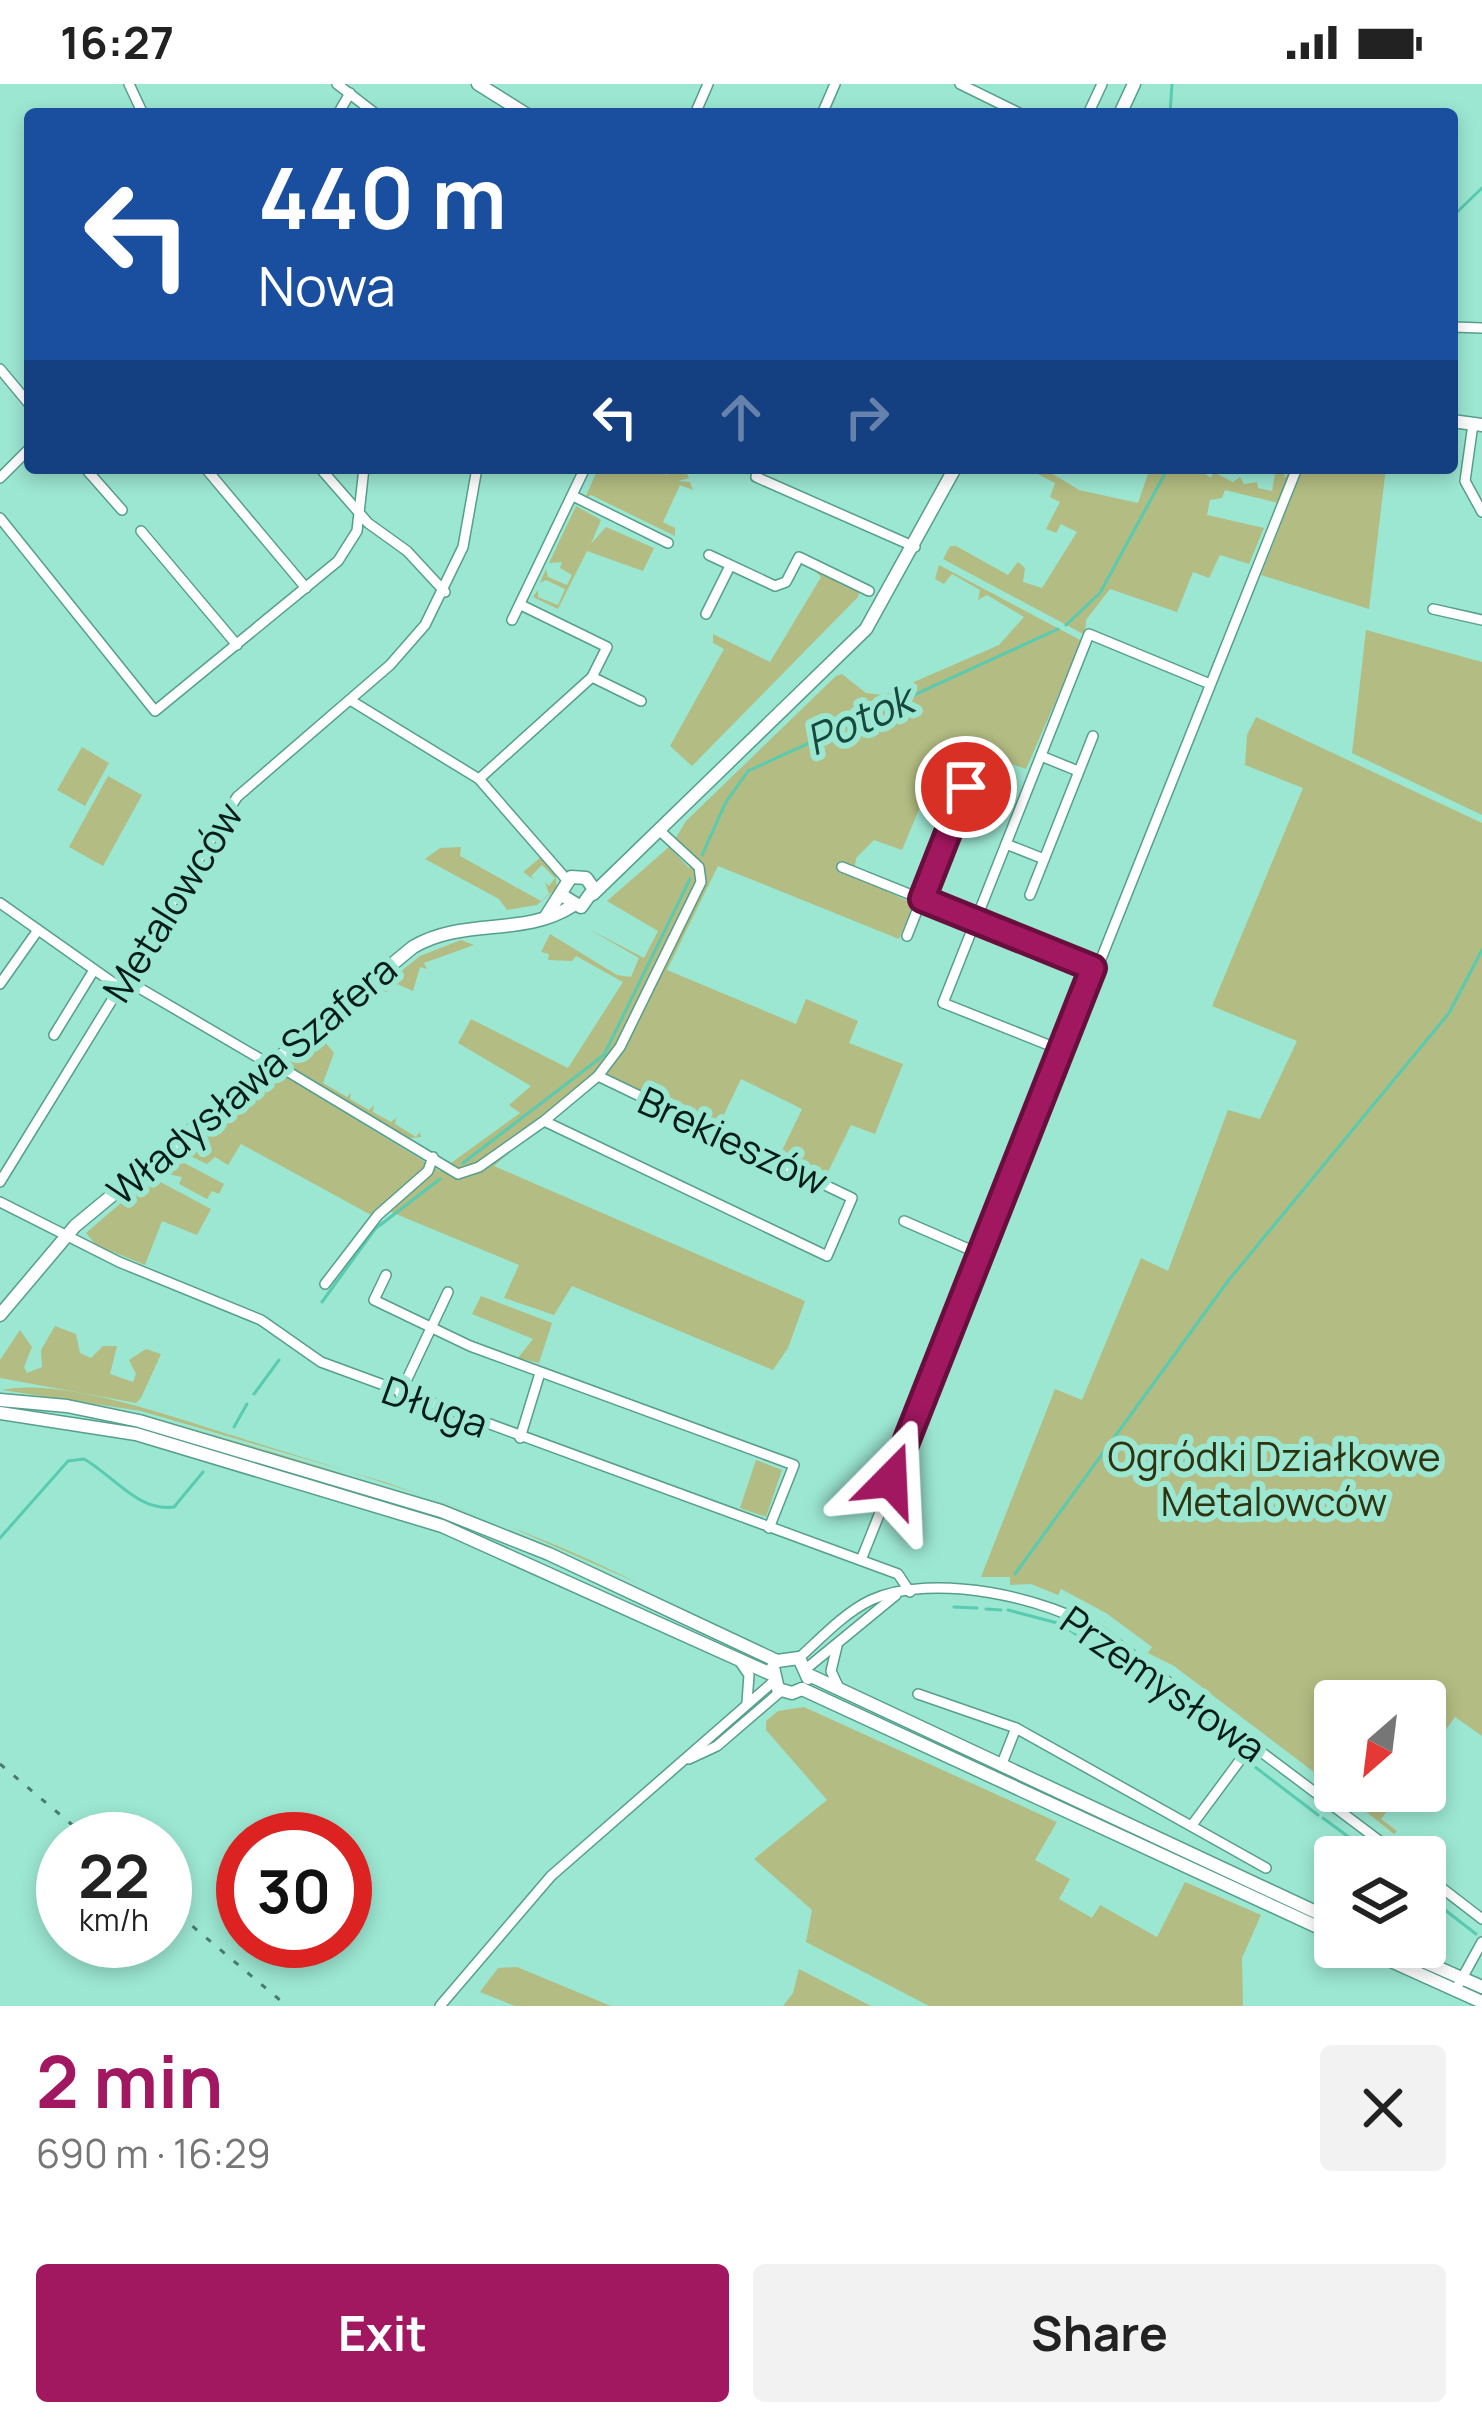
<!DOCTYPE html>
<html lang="en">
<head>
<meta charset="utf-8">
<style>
	body { margin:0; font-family:Manrope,sans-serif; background:#f2f2f2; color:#222; height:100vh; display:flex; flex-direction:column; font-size:45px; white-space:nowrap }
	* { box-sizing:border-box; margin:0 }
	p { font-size:39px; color:#767676 }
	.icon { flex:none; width:66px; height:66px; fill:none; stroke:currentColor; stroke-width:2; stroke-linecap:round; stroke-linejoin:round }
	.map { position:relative; height:1922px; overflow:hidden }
	.details { display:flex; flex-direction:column; background:#fff; flex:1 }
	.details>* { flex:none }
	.banner { position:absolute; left:24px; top:24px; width:1434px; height:366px; border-radius:12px; box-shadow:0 6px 18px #0003; background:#1a4fa0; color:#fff; overflow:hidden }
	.needle { width:78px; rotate:208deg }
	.controls { position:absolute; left:1314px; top:1596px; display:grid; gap:24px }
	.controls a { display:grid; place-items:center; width:132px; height:132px; border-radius:12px; background:#fff; box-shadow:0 6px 18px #0003; font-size:60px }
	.speed { position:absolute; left:36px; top:1728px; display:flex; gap:24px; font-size:60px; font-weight:700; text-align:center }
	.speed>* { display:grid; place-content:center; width:156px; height:156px; border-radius:50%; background:#fff; box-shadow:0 6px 18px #0003; line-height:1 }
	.speed small { font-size:30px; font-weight:400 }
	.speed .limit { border:18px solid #d22; background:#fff; color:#111 }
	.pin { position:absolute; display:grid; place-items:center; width:102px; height:102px; color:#fff; margin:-51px; border:6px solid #fff; border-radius:50%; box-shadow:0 3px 12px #0007 }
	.me { position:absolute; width:132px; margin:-66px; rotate:21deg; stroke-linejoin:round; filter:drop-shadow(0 0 9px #0008) }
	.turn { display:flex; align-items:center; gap:42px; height:252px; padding:0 36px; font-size:54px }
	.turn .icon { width:156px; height:156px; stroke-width:2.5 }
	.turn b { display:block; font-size:84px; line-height:102px }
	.lanes { display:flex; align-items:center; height:114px; padding:0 36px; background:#0003; justify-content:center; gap:60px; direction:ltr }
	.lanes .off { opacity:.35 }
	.round { display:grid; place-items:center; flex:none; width:126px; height:126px; border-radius:12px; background:#f2f2f2 }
	.summary { display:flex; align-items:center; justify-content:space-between; height:204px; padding:0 36px }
	h1 { font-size:72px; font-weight:700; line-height:90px; color:#a11760 }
	.cta { display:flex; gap:24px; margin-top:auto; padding:24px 36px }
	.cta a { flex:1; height:138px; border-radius:12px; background:#a11760; color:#fff; font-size:48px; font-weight:700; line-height:138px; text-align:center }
	.cta a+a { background:#f2f2f2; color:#222 }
	.status { display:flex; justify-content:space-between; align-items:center; height:84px; padding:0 60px; background:#fff; direction:ltr }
	.status svg { height:33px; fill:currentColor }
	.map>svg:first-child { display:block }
	.green { fill:#b3bc82 }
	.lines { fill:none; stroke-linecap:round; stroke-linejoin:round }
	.stream { stroke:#58cbb0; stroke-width:3 }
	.street-casing { stroke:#559f8c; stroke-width:12 }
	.secondary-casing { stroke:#559f8c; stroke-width:15 }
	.street { stroke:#fff; stroke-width:9 }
	.secondary { stroke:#fff; stroke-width:12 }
	.rail { stroke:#487a6d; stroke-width:3; stroke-dasharray:6 12; stroke-linecap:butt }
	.route-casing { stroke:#690f3e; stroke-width:30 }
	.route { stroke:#a11760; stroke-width:21 }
	.labels { text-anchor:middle; stroke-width:12; stroke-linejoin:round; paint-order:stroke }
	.street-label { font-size:39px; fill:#001d17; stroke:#9ce7d2 }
	.park-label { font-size:39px; fill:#2f330e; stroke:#9ce7d2 }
	.water-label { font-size:42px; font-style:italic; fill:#16483d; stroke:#9ce7d2 }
</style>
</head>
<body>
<div class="status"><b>16:27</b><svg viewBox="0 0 49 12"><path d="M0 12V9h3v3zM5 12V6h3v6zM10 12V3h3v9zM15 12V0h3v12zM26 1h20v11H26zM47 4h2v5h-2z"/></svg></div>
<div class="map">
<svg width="1482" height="1922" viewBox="0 0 1482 1922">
	<rect width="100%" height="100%" fill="#9ce7d2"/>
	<g class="green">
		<polygon points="605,384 652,384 667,391 671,384 684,384 689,394 678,397 690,398 693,406 680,401 663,438 675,444 675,452 591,411 585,414 597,387"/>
		<polygon points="1026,384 1043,384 1079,406 1138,419 1150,384 1197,384 1211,394 1213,388 1233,398 1240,393 1244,400 1257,398 1258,404 1272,407 1276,384 1283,384 1285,394 1290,386 1278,419 1225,406 1222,414 1210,416 1207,431 1264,444 1249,480 1220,471 1209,494 1193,488 1177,528 1110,505 1086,536 1085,551 943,475 950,462 956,462 1008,491 1018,478 1025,484 1023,498 1042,504 1077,448 1061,440 1056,449 1046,445 1060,418 1050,413 1055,399"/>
		<polygon points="1303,384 1386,384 1369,525 1261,491"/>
		<polygon points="576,422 601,436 591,460 606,443 654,464 643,487 587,467 558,525 533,513 538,506 538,513 558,521 565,505 546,496 540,499 546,485 548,493 567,501 572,491 560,484 562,478 549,479"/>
		<polygon points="939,481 1082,557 1026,685 974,667 925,711 902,766 874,756 856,774 854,791 914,820 899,855 718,782 667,886 796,940 806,915 858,937 849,959 903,980 875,1050 851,1041 823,1098 778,1075 802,1025 741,995 717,1045 607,994 551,1031 494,1082 805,1217 788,1264 773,1286 572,1202 554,1231 504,1214 519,1181 379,1123 371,1131 241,1060 228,1081 215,1073 207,1080 182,1068 278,988 440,1087 520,1029 509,1021 531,1002 458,959 471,935 568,984 623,898 576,872 572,877 548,876 549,870 541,868 550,850 617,891 631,893 639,874 587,844 644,874 658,847 607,817 669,763 689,784 696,775 674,757 686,737 836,592 842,590 866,609 884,611 999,561 1024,533 987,511 978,516 980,506 952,490 944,500 935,495"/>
		<polygon points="811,483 860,507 858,513 692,682 670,662 724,565 713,559 713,550 770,578 821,493"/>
		<polygon points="1366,546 1482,578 1482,731 1352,669"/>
		<polygon points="1256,633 1482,739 1482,1652 1455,1633 1425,1674 1425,1617 1335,1617 1335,1704 1174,1582 1148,1569 1152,1563 1106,1529 1061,1505 1058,1511 1031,1500 1010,1501 1010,1493 981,1493 1055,1305 1082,1316 1141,1174 1168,1187 1228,1026 1260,1035 1297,957 1212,922 1303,704 1245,681 1247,651"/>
		<polygon points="82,663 109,679 85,722 57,706"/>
		<polygon points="108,692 142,711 103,782 69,763"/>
		<polygon points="461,763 460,772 541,817 549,810 545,798 549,802 555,794 542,781 531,792 534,796 523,788 541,773 555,788 557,804 537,821 507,826 499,815 425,775 440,764"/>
		<polygon points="461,856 474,861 424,879 427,885 420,883 413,907 397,900 386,908 379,905 420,872"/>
		<polygon points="321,953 334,969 323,999 347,1013 351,1009 350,1015 369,1026 374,1021 373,1028 391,1038 396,1034 395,1040 416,1053 420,1048 421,1053 410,1054 293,986 290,978"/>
		<polygon points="175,1074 224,1100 219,1110 212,1107 207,1115 179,1100 182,1093 157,1088"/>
		<polygon points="151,1093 211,1125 197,1151 162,1137 145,1181 96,1161 86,1149"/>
		<polygon points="481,1212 552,1239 539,1279 518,1274 533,1255 472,1230"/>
		<polygon points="55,1242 76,1250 80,1269 91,1274 103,1262 117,1262 110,1290 133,1298 136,1290 129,1276 146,1265 161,1270 141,1314 136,1319 0,1294 0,1276 20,1246 32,1263 24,1283 27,1289 42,1283 41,1266"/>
		<path d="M2,1306C62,1293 173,1333 234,1352C373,1395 510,1434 640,1500L506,1441L385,1398L141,1327Z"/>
		<path d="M3,1309C96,1315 183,1342 272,1368C407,1408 533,1454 659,1515L562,1471L235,1360Z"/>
		<polygon points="756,1376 782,1386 766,1433 740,1424"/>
		<polygon points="804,1623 1057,1738 1035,1776 1070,1795 1059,1815 1092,1834 1100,1821 1157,1853 1185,1798 1261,1831 1242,1874 1243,1922 929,1922 806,1858 812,1826 754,1775 827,1716 766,1646 766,1637 778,1627"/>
		<polygon points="1340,1707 1401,1707 1381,1735 1397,1747 1394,1750"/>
		<polygon points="517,1883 611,1922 515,1922 480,1908 498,1884"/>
		<polygon points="799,1885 871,1922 783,1922 793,1909"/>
	</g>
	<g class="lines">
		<g class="stream">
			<polyline points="1170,30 1172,0"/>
			<polyline points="1452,133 1482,104"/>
			<polyline points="1066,541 1100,509 1168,384"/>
			<polyline points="702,771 726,718 748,687 1058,545"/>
			<polyline points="463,1079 604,971 690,795"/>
			<polyline points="322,1218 375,1145 440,1095"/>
			<polyline points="254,1310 279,1276"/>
			<polyline points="234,1343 247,1320"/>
			<path d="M0,1454L68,1377L84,1375C114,1392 138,1428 174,1423L203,1388"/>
			<polyline points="1015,1490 1228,1197 1449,929 1482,866"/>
			<polyline points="954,1523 977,1524"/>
			<polyline points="986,1525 1001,1526"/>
			<polyline points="1008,1526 1061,1540 1099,1566"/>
			<polyline points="1105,1570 1218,1655"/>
			<polyline points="1223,1659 1238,1671"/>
			<polyline points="1246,1676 1318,1731"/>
			<polyline points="1323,1734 1350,1754"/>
			<polyline points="1355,1758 1368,1768"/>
			<polyline points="1373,1772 1375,1773"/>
			<polyline points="1427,1812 1476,1850"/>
		</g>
		<defs>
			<g id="street">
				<polyline points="129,0 143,30"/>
				<polyline points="337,0 376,30"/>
				<polyline points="960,0 1021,30"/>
				<polyline points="338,30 350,9"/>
				<polyline points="695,30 708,0"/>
				<polyline points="822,30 835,0"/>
				<polyline points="1088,30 1102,0"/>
				<polyline points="1453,243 1482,244"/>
				<polyline points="0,285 30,321"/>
				<polyline points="1473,340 1465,397 1482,428"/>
				<polyline points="85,384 122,426"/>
				<polyline points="320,384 368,439 407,467 445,508"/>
				<polyline points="658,384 668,384"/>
				<polyline points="758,384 756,393 915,463"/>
				<polyline points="207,386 306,504"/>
				<polyline points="0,394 30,364"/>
				<polyline points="573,412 668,459"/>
				<polyline points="0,434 155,627 338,477 357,447 364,384"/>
				<polyline points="141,447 237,561"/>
				<polyline points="709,471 775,502 786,498 799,473 869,507"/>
				<polyline points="521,521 607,563 592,593"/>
				<polyline points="1433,525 1482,536"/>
				<polyline points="706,530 730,482"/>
				<polyline points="512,536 585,384"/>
				<polyline points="350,616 479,695 567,796"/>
				<polyline points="1041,672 1078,687"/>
				<polyline points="479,695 592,593 641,617"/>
				<polyline points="1006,760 1044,775"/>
				<polyline points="842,783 1093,884"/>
				<polyline points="1030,811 1093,652"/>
				<polyline points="0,819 119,903"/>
				<polyline points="907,852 976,678"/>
				<polyline points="124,895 269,980"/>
				<polyline points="0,900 38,846"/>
				<polyline points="54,951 94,886"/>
				<polyline points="1061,966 943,919 1089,550 1210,600"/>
				<polyline points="272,978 458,1090 479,1083 544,1037 827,1172 852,1114 598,992 544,1037"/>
				<polyline points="598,992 620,963 701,798 699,783 660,747"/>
				<polyline points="0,1098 237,713 390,581 425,541 463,463 477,384"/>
				<polyline points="0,1118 119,1178 261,1236 321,1278 898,1490 910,1508"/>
				<polyline points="904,1137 980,1170"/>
				<polyline points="386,1191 374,1216 470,1262 794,1381 769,1444"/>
				<polyline points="325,1200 378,1131 428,1087 433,1073"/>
				<polyline points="400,1310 448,1208"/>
				<polyline points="520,1354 540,1289"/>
				<polyline points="861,1476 1297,384"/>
				<polyline points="837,1562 831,1587 838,1602"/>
				<path d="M799,1574C821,1554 844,1529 871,1516C933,1488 1048,1513 1103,1549L1401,1773"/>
				<polyline points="740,1578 749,1591 747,1618"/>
				<polyline points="807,1584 896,1511"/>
				<polyline points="918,1610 1016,1644"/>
				<polyline points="689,1675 717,1662 781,1607"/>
				<polyline points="1001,1682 1016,1644 1266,1784"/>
				<polyline points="1192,1741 1252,1660"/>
				<polyline points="1425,1791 1482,1835"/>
				<polyline points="1455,1907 1482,1858"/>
				<polyline points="440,1922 551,1792 773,1598"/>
			</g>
			<g id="secondary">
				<polyline points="478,0 526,30"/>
				<polyline points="1120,30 1134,0"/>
				<polyline points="1452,337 1482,341"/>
				<polyline points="593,810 866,545 955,384"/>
				<polyline points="545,834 571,793 586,794 594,805 581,823 563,812"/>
				<path d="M0,1231L75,1142L413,863C464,833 524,853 572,822"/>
				<polyline points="0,1316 67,1322 139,1337 441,1427 549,1470 777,1577"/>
				<polyline points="0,1329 136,1350 442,1442 771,1590"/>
				<polyline points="777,1577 799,1574 808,1594"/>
				<polyline points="773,1583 778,1605 792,1609 802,1605"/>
				<polyline points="809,1591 1335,1837"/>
				<polyline points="802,1605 1335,1851"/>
				<polyline points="1360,1863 1482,1918"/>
				<polyline points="1391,1863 1482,1903"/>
			</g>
		</defs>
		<use href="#street" class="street-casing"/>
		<use href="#secondary" class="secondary-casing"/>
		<use href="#street" class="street"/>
		<use href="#secondary" class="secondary"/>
		<g class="rail">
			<polyline points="0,1680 89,1755"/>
			<polyline points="165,1819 287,1922"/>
		</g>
	</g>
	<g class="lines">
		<defs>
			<polyline id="route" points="891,1396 1093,884 922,815 966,703"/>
		</defs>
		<use href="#route" class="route-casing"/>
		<use href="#route" class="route"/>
	</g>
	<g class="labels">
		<g class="street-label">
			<text transform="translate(173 818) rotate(-58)" y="14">Metalowców</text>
			<text transform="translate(252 996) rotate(-40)" y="14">Władysława Szafera</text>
			<text transform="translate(733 1057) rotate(25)" y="14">Brekieszów</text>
			<text transform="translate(435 1323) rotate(20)" y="14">Długa</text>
			<text transform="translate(1163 1600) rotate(35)" y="14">Przemysłowa</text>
		</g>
		<g class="park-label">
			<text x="1274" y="1387">Ogródki Działkowe<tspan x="1274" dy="45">Metalowców</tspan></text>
		</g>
		<g class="water-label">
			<text transform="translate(859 636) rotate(-24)" y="15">Potok</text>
		</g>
	</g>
</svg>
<div class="controls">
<a><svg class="needle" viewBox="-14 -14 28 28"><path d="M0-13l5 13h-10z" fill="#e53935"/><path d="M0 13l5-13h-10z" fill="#767676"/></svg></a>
<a><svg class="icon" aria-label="layers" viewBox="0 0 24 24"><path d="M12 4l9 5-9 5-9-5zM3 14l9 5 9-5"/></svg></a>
</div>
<div class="speed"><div>22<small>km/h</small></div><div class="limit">30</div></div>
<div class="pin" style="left:966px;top:703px;background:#d93025"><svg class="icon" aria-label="arrive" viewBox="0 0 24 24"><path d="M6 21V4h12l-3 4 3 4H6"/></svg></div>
<svg class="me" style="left:891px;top:1396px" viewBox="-20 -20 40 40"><path d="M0-17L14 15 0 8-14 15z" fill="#a11760" stroke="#fff" stroke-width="4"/></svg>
<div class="banner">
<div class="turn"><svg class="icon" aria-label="left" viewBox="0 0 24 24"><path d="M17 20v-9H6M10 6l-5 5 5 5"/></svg><div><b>440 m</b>Nowa</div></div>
<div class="lanes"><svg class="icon" aria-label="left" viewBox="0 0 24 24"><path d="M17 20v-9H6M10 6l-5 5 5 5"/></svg><svg class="icon off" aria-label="ahead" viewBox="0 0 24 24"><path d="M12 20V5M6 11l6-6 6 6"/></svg><svg class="icon off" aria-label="right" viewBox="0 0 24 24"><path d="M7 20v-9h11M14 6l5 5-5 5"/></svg></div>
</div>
</div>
<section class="details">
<div class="summary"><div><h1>2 min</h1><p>690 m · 16:29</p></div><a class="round"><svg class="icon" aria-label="close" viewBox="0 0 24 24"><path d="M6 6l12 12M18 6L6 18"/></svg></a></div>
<div class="cta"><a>Exit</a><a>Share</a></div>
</section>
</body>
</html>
